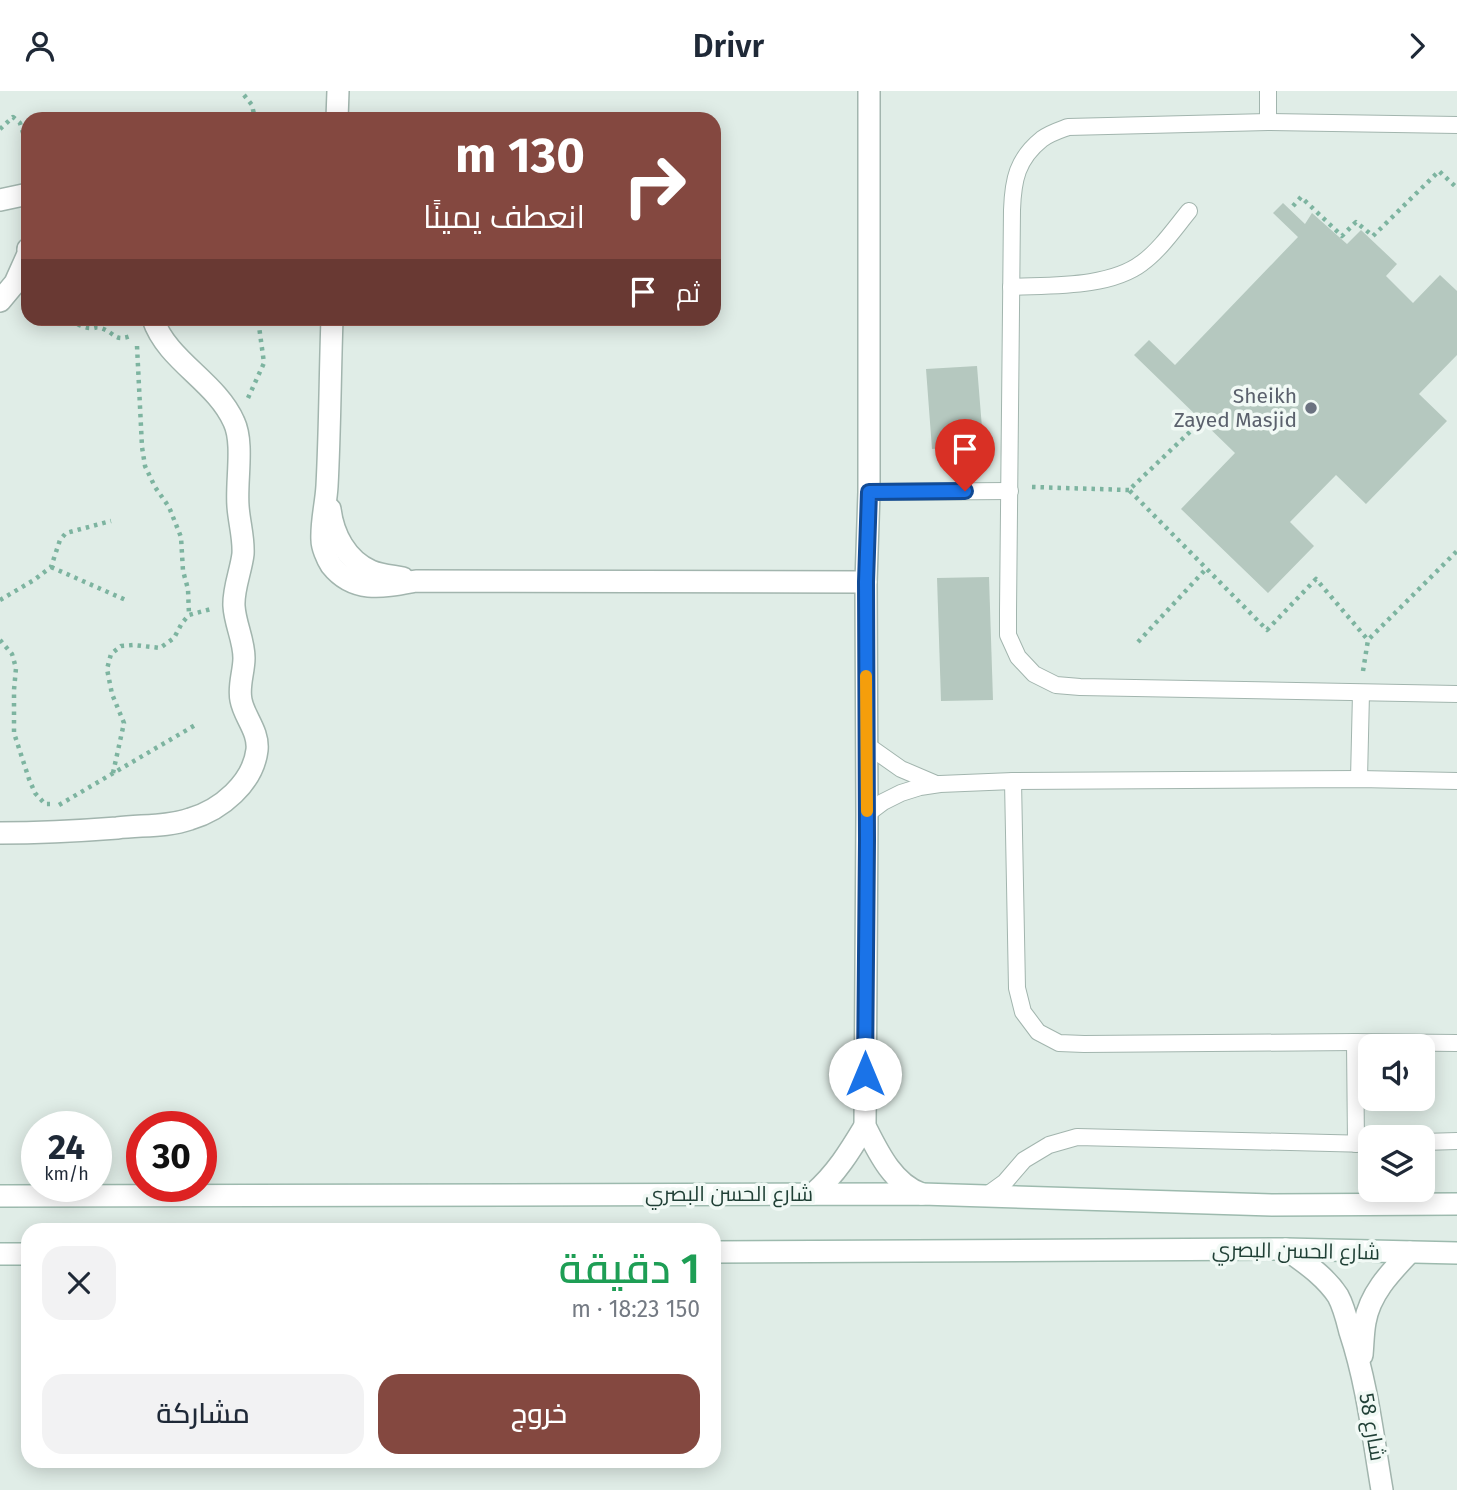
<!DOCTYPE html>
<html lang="ar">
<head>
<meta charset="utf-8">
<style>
	body { margin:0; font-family:"Fira Sans",Cairo,sans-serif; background:#f2f2f3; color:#1f2937; direction:rtl; height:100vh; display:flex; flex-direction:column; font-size:26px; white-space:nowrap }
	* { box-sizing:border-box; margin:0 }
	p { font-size:23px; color:#747a83 }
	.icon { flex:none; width:38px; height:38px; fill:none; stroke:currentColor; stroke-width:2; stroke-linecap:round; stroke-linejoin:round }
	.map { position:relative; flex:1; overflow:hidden; direction:ltr }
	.side { position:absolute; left:21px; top:1132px; width:700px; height:245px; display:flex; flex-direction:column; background:#fff; border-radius:21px; box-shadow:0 4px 18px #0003; direction:rtl }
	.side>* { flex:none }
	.guide { position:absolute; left:21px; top:21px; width:700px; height:214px; border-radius:21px; box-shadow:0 4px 18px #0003; direction:rtl; background:#844840; color:#fff; overflow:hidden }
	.tools { position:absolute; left:1358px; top:943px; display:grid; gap:14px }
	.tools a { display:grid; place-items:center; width:77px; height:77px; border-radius:14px; background:#fff; box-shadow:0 4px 18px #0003; font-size:35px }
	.speed { position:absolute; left:21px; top:1020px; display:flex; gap:14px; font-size:35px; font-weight:700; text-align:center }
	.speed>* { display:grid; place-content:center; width:91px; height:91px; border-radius:50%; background:#fff; box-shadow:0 4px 18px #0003; line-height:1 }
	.speed small { font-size:18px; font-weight:400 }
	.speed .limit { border:10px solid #d22; background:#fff; color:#111 }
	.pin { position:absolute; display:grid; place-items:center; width:60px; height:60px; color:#fff; margin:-72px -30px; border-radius:50% 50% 50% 0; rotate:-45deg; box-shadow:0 0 7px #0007 }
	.pin .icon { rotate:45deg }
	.me { position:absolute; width:77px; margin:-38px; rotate:0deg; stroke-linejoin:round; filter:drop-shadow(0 0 5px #0008) }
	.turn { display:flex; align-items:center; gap:24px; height:147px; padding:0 21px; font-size:32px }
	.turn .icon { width:91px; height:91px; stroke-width:2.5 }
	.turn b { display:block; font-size:49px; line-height:60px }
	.then { display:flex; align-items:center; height:66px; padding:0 21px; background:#0003; gap:14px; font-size:26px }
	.round { display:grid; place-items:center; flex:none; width:74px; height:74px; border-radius:21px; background:#f2f2f3 }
	.summary { display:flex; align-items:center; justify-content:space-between; height:119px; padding:0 21px }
	h1 { font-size:42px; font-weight:600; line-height:52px; color:#1e9e55 }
	.action { display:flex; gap:14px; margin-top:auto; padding:14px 21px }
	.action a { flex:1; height:80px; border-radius:21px; background:#844840; color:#fff; font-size:28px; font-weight:600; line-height:80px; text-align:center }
	.action a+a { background:#f2f2f3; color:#1f2937 }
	header { display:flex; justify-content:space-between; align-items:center; height:91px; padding:0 21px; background:#fff; font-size:32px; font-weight:600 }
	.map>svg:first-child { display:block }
	.building { fill:#b5c8bf }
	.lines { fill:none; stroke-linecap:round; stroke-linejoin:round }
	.service-casing { stroke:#a2b5ae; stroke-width:18 }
	.minor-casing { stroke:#a2b5ae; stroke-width:24 }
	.secondary-casing { stroke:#9dbaae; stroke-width:24 }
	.path { stroke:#7db4a0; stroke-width:4.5; stroke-dasharray:3.5 5; stroke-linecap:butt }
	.service { stroke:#fff; stroke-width:16 }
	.minor { stroke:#fff; stroke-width:21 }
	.secondary { stroke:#fff; stroke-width:21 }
	.route-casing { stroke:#114b97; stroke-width:18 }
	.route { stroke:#1a73e8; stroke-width:12 }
	.slow { stroke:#f59e0b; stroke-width:12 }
	.worship-dot { fill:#6b7280; stroke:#f1f9f5; stroke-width:2.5 }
	.labels { text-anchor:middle; stroke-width:7; stroke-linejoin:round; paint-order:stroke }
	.worship-label { font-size:21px; fill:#5b616d; stroke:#f1f9f5; text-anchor:end }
	.street-label { font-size:21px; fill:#1f3f35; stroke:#f1f9f5 }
</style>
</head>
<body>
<header><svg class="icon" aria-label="forward" viewBox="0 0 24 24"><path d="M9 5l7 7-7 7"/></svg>Drivr<svg class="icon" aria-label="person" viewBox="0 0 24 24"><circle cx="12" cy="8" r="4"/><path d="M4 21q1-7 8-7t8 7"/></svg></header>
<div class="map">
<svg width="1457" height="1399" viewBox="0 0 1457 1399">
	<rect width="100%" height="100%" fill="#e0ede7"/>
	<g class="building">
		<polygon points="1283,112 1305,133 1312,122 1347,153 1361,139 1397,173 1386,185 1413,212 1440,184 1457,200 1457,264 1419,303 1447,330 1366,413 1336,384 1290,431 1314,455 1268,502 1181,418 1235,362 1134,264 1149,249 1175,274 1298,146 1273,122"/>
		<polygon points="977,275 982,337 965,338 966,355 932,358 926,278"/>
		<polygon points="989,486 993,609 941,610 937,487"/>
	</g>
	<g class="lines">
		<defs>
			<g id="service">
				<polyline points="1268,0 1268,31"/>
				<path d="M1457,34L1268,31L1068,36C1060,39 1050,42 1042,48C1017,68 1013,89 1012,119L1008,520V544L1018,566L1034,583L1056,594L1080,596L1457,603"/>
				<path d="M1011,196C1050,194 1109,197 1142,172C1160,159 1175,137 1189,120"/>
				<polyline points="869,401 1010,400"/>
				<polyline points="867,654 901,678 934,692"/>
				<polyline points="1359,688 1361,602"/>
				<polyline points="1013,690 1017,897 1023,921 1038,941 1059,952 1084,953 1355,951 1457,952"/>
				<polyline points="867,723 883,711 901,702 920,696 940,693 1013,690 1359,688 1457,690"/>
				<polyline points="1355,951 1356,1053"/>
				<polyline points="1423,1051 1457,1050"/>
				<polyline points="987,1104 1005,1091 1024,1069 1049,1054 1077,1046 1370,1053"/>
			</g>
			<g id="minor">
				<path d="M869,0V401L866,491L867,723L865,1035C878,1061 893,1093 922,1103"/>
				<polyline points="337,28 338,0"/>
				<polyline points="0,109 28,103"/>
				<polyline points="0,210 15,192 28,163 28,158"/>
				<path d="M332,228C330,283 330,339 327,395C326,413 321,431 322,449C322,456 327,468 331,474C354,503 384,496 416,490L866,491"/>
				<path d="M330,418C333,443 346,469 371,480C380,484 393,485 403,487"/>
				<path d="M0,742C39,742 78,740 117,737C141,734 167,736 190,728C221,719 253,692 257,659C259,640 244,626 241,609C238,595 244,581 244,567C244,549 235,533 234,515C233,498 241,480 243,463C244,447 239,431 238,415C236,390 244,352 234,331C216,290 167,270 153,228"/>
				<path d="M813,1103C836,1083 850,1060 865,1035"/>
				<path d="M1286,1158C1305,1172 1325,1185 1338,1205C1344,1216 1347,1229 1350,1241C1367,1292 1373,1346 1382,1399"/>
				<path d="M1362,1264C1363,1253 1363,1242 1365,1231C1370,1202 1391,1181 1410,1161"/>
			</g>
			<g id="secondary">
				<polyline points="0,1105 922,1103 1272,1114 1457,1113"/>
				<polyline points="714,1161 1286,1158 1457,1162"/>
				<polyline points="0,1163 28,1163"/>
			</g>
		</defs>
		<use href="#service" class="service-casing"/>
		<use href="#minor" class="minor-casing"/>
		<use href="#secondary" class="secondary-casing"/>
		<g class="path">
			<polyline points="244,4 252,14 255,28"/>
			<polyline points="0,38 13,26 20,32 28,58"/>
			<polyline points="1293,115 1301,106 1342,145 1356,131 1373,145 1439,80 1457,97"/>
			<path d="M72,228L73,231C78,233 84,237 90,237C97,238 94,235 101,237C116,242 114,252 133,244"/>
			<polyline points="137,255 142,356 145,375 155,396 169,416 181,446 183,480 188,498 189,524"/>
			<polyline points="248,307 264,272 258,228"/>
			<polyline points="1196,335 1129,399 1267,539 1316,488 1368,549"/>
			<polyline points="1032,396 1129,399"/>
			<polyline points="51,476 128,510"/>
			<polyline points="0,509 34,489 51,476 60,449 66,442 111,430"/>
			<polyline points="0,549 12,563 16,577 14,599 14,642 29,688 35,702 45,713 50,713"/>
			<polyline points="1138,551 1206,478"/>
			<polyline points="1363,580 1368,549 1457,460"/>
			<polyline points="113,682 124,632 112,603 107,578 111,563 121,555 134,554 160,557 174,547 182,532 189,524 211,518"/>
			<polyline points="59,714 197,633"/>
		</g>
		<use href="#service" class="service"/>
		<use href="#minor" class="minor"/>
		<use href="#secondary" class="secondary"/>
	</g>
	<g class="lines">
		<defs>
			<polyline id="route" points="865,983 867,749 866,491 869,401 965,400"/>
		</defs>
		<use href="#route" class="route-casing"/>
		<use href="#route" class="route"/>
		<polyline class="slow" points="866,585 867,720"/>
	</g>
	<circle class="worship-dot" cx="1311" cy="317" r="7"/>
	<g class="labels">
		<g class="worship-label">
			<text x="1297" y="312">Sheikh<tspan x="1297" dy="24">Zayed Masjid</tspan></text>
		</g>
		<g class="street-label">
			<text x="729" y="1110">شارع الحسن البصري</text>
			<text transform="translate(1296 1160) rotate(1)" y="7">شارع الحسن البصري</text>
			<text transform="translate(1372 1336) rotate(80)" y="7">شارع 58</text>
		</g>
	</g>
</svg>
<div class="tools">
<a><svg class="icon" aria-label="sound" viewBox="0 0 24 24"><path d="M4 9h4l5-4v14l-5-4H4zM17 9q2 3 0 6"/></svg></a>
<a><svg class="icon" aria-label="layers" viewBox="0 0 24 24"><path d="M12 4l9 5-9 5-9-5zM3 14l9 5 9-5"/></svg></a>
</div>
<div class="speed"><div>24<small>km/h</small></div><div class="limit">30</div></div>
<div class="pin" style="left:965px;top:400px;background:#d93025"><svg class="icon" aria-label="arrive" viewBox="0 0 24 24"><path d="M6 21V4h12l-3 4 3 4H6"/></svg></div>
<svg class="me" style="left:865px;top:983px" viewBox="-20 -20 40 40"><circle r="19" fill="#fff"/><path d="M0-13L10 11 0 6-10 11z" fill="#1a73e8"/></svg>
<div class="guide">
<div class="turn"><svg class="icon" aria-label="right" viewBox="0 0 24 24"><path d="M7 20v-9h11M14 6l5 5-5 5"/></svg><div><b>130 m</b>انعطف يمينًا</div></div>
<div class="then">ثم<svg class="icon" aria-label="arrive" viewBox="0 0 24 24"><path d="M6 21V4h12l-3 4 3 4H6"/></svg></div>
</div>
<section class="side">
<div class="summary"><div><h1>1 دقيقة</h1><p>150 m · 18:23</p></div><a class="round"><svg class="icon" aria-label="close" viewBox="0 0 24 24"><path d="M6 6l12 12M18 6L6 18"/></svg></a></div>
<div class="action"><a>خروج</a><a>مشاركة</a></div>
</section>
</div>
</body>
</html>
